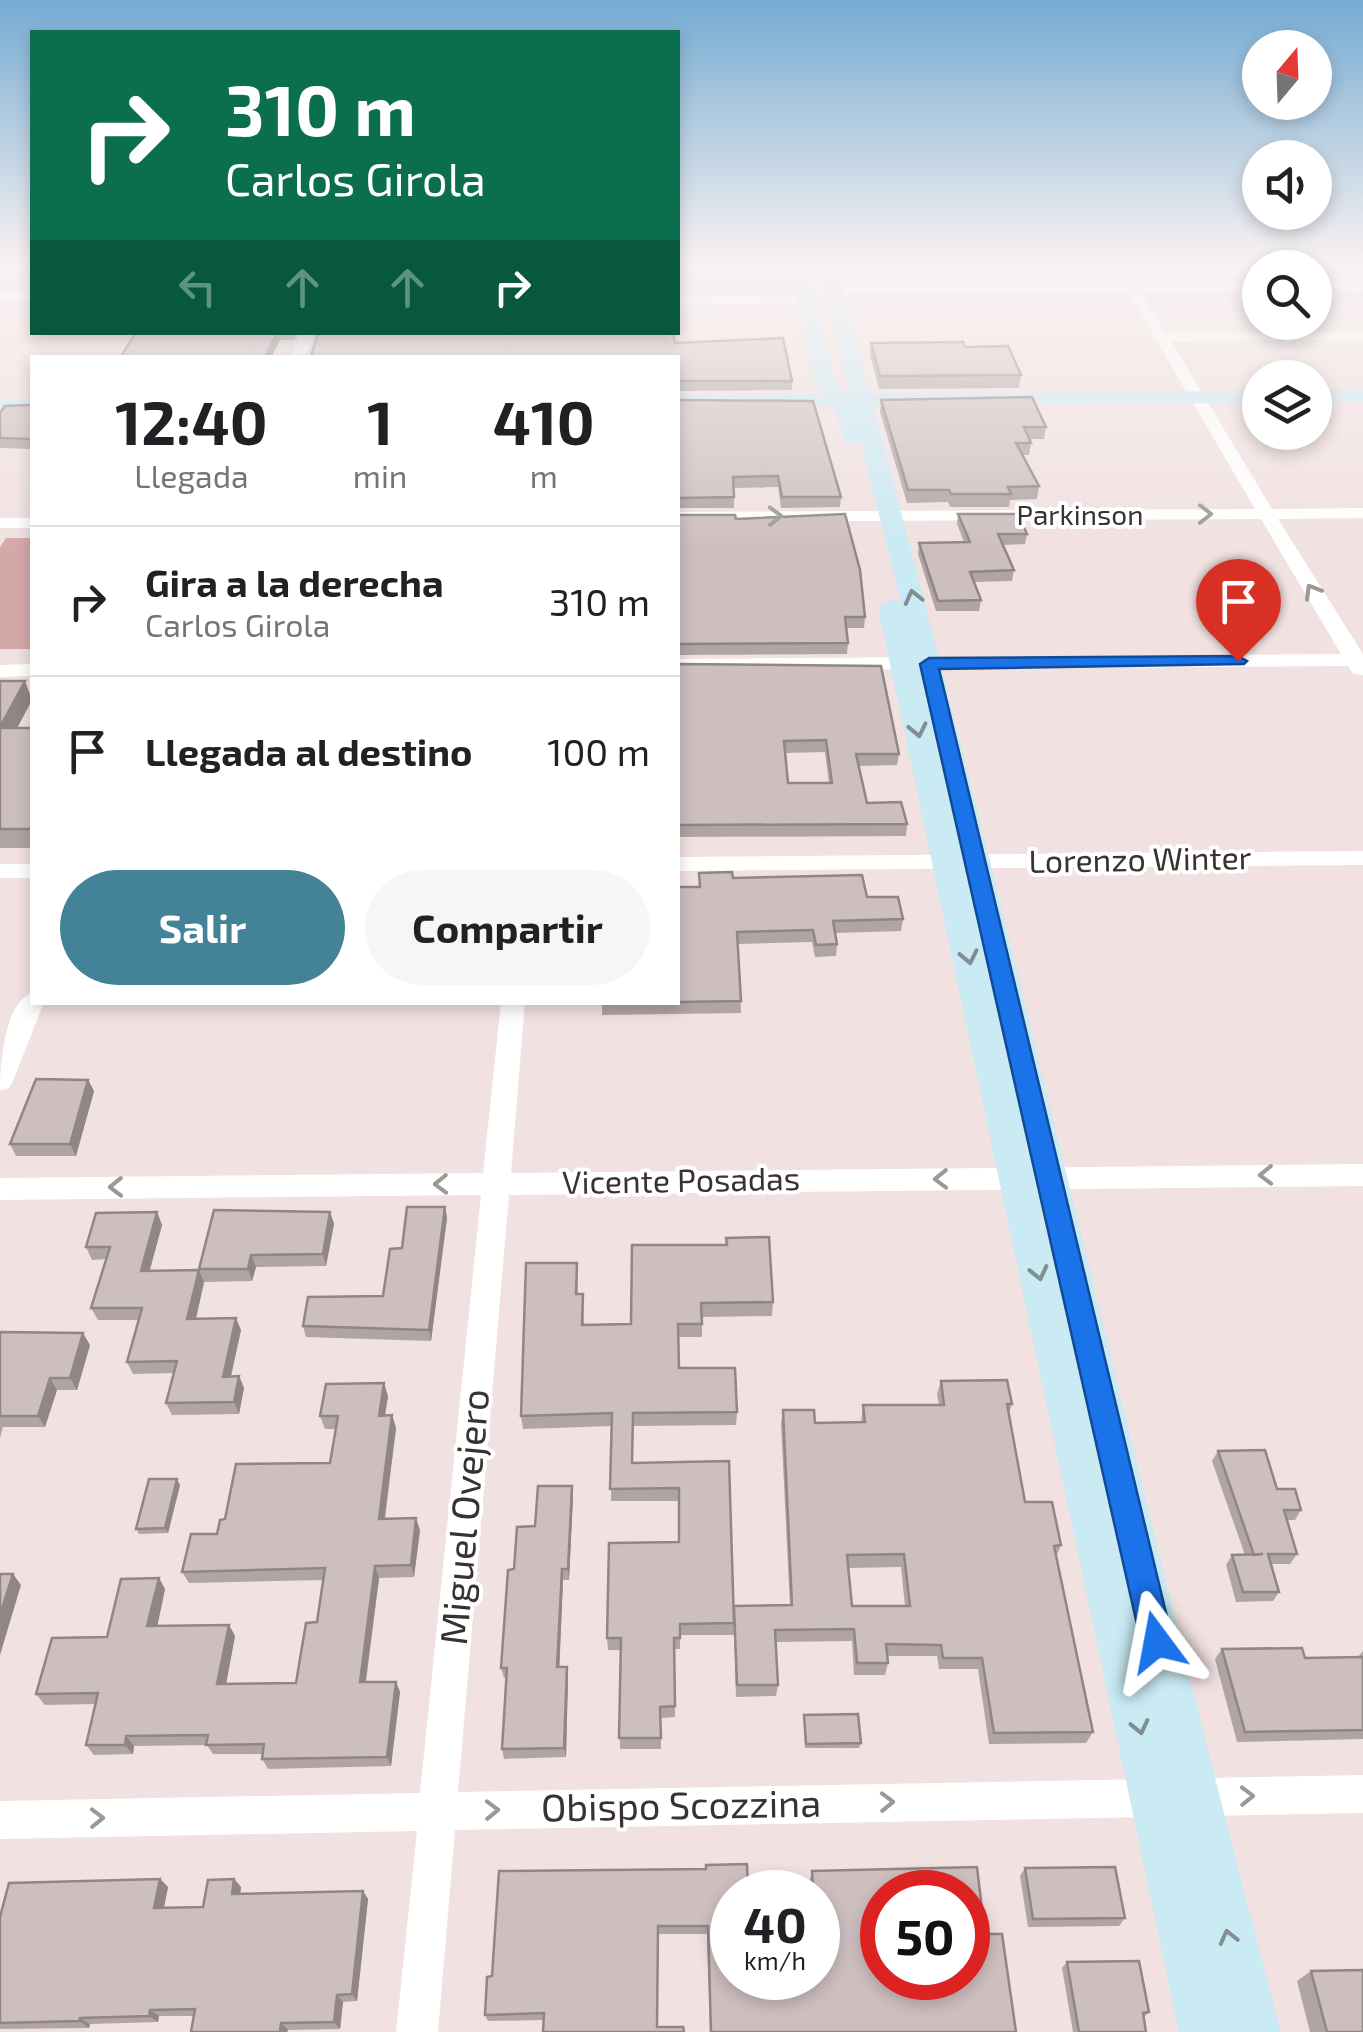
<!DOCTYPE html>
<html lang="es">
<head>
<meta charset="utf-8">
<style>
	body { margin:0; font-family:"Exo 2",sans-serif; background:#f6f6f6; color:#202124; height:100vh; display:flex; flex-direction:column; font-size:38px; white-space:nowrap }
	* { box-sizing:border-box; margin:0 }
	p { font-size:32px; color:#757577 }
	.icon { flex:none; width:55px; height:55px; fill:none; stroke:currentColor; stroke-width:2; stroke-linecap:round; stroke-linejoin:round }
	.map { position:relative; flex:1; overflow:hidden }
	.side { position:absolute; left:30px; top:355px; width:650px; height:650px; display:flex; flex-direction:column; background:#fff; border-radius:0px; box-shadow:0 5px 15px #0003 }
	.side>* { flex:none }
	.guide { position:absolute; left:30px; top:30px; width:650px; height:305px; border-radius:0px; box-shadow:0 5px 15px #0003; background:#0b6e4f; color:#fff; overflow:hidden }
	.needle { width:65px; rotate:19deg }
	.controls { position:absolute; left:1242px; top:30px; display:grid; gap:20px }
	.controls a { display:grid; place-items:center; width:90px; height:90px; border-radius:50%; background:#fff; box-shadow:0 5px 15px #0003; font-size:50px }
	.speed { position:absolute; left:710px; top:1870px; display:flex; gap:20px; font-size:50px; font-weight:700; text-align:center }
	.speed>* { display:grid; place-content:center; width:130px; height:130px; border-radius:50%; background:#fff; box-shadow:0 5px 15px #0003; line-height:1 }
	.speed small { font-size:25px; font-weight:400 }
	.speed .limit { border:15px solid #d22; background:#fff; color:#111 }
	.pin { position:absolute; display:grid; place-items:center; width:85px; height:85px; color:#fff; margin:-102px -42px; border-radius:50% 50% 50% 0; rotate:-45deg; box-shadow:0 0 10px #0007 }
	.pin .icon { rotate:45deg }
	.me { position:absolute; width:110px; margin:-55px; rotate:347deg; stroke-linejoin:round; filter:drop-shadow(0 0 8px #0008) }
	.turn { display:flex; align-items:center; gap:35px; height:210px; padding:0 30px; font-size:45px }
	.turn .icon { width:130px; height:130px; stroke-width:2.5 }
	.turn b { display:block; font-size:70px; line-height:85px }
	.lanes { display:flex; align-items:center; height:95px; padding:0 30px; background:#0003; justify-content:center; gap:50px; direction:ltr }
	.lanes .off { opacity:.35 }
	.eta { display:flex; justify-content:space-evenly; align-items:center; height:170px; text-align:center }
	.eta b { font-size:60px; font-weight:700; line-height:70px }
	.cta { display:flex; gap:20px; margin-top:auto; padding:20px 30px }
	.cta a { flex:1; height:115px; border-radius:60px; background:#438297; color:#fff; font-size:40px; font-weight:700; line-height:115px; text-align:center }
	.cta a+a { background:#f6f6f6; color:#202124 }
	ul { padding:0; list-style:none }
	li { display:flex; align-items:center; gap:30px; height:150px; padding:0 30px; border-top:2px solid #e0e0e0 }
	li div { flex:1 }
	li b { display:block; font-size:38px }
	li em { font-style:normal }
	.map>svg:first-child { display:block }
	.green { fill:#d5a8a8 }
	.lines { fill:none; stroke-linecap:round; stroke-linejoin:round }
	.minor { fill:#fff; fill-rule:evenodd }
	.secondary { fill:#caeaf4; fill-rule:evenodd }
	.wall { fill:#b1a4a4; fill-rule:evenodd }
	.shaded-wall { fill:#908686 }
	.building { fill:#cebfbf; stroke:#908686; stroke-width:2.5; fill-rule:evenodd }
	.oneway { stroke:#9c9898 }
	.oneway2 { stroke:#818e93 }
	.route { fill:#1a73e8; stroke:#114b97; stroke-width:2.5 }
	.labels { text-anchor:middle; stroke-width:8; stroke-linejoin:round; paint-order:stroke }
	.far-street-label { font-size:28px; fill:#383232; stroke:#fff }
	.street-label { font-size:32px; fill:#383232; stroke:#fff }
	.near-street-label { font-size:38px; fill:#383232; stroke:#fff }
</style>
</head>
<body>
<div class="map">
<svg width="1363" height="2032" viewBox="0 0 1363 2032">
	<rect width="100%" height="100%" fill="#f1e1e1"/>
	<polygon class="green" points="6,538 32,538 32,649 0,649 0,547"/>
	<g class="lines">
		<g class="minor">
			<polygon points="1113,266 1125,266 1136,284 1260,283 1260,291 1141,292 1166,333 1363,332 1363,340 1171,341 1272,509 1363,508 1363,518 1278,519 1363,654 1363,675 1353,674 1348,666 678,671 678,659 1341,654 1261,519 678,522 678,512 1255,509 1128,292 803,294 796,290 803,286 1123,284"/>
			<polygon points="1356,266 1363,266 1363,271"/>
			<rect x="1315" y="282" width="48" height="8"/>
			<rect x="0" y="293" width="32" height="8"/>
			<polygon points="805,296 812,300 810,303 678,305 678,297"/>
			<polygon points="301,332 315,332 304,358 290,358"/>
			<rect x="0" y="518" width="32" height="10"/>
			<polygon points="32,664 32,676 0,677 0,665"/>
			<polygon points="1363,851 1363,865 678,871 678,857"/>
			<rect x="0" y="864" width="32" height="14"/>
			<path d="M32,993V1002H44L13,1081L9,1088L0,1091C0,1066 4,1002 32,993Z"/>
			<polygon points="501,1002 525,1002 511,1173 1363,1164 1363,1186 509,1195 458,1792 1363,1775 1363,1813 455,1830 438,2032 396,2032 417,1831 0,1839 0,1801 420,1793 481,1195 0,1200 0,1178 483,1173"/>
		</g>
		<g class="secondary">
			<path d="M790,266H808L834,378L846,394H849L818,266H836L870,393L1260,391V403L873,406C1018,946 1137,1492 1281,2032H1179L878,607L891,599L901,603L861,442L845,444L834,406L678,407V395L825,394L814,379Z"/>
			<rect x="1315" y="390" width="48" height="12"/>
			<rect x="0" y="400" width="32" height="12"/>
		</g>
	</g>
	<g class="wall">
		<polygon points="136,332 298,332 294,340 280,340 271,358 120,358"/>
		<polygon points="314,332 673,332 675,343 792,381 792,390 678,391 678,358 316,340"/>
		<polygon points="871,343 1021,375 1019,388 879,389 870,355"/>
		<polygon points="678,400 841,497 840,507 781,508 778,487 734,488 734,508 678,508 678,510"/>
		<polygon points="881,400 1046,427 1044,439 1029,439 1031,443 1029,455 1022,455 1039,486 1037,499 1010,500 1009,507 950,507 948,502 907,503 880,412"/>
		<polygon points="32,405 32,449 0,448 0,413"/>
		<polygon points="958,514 1027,534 1025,544 1002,545 1014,570 1012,581 974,582 981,600 979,611 936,611 918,554 919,543 964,542 957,524"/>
		<polygon points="678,515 736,519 865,617 864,628 846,628 848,643 847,654 678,655 678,657"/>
		<path d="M678,663L899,754L897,765L858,766L867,803L907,824L906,836L678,837ZM825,752L829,783H788L785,753Z"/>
		<polygon points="0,681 32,700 17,728 32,728 32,848 0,848"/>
		<polygon points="733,878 867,897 903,919 901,931 835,933 837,944 836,956 815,957 812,942 738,944 741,1013 602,1015 602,1002 678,1002 699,887"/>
		<polygon points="88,1080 94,1091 76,1156 16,1156 10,1144"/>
		<polygon points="445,1207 447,1218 431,1341 306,1337 303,1326 383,1296 402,1248"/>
		<polygon points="157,1212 162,1225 150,1270 199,1270 330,1212 334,1224 326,1266 256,1267 252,1281 204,1282 196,1319 241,1330 231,1377 239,1376 244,1388 239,1414 172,1415 166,1403 174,1373 133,1374 127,1362 139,1320 98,1320 91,1308 106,1259 92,1260 86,1247"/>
		<path d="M726,1238L773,1302L772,1316L702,1317V1337H678L679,1368L737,1412L736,1425L633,1426V1463L729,1461L734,1608L790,1605L781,1424L783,1410L815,1423L861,1422L863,1405H939L937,1394L941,1381L1012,1404L1009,1413L1025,1502L1061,1545L1056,1557L1093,1732L1086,1743L989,1744L978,1669H939L937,1656H887L888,1663L885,1675H854L852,1641L775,1642L778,1685L776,1696L736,1697L734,1633V1635H680V1649H674L675,1717L661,1718V1749H620V1650H608L607,1638L679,1542V1501H611L612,1426L523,1429L521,1416L577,1263L578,1294H583L584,1325L631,1324L726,1245ZM901,1567L905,1606H852L848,1568Z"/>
		<polygon points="0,1332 90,1345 77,1390 57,1390 45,1427 3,1427 0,1438"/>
		<polygon points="388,1396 385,1415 392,1415 396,1428 385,1519 420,1530 414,1577 379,1578 366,1682 396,1682 400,1692 391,1766 268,1769 262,1759 262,1754 213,1754 207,1745 134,1746 133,1754 94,1755 86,1745 96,1704 45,1705 36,1694 165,1589 157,1626 229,1625 235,1636 226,1684 296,1683 317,1622 323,1580 189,1583 182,1572 217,1534 225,1519 330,1463 336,1429 325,1429 320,1416"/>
		<polygon points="1218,1451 1277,1489 1301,1510 1295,1520 1287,1520 1297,1554 1290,1564 1271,1564 1279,1592 1273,1601 1236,1602 1226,1565 1232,1555 1245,1555 1212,1461"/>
		<polygon points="180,1485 168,1533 139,1534 136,1529"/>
		<polygon points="573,1497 569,1580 563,1580 559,1667 568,1677 566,1757 504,1759 502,1749 507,1678 504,1678 501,1668 514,1569 535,1526"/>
		<polygon points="1222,1649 1305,1658 1358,1657 1363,1651 1363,1739 1237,1742 1215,1659"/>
		<polygon points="804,1715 861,1743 859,1748 805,1748"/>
		<path d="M747,1864L748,1892H732V1978H818V1892H811L810,1880L812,1871L977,1867L985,1934H1002L1016,2032H710L707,1934H658L657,2027H683L684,2032H543V2020L488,2021L485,2015L487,1977L492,1976L499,1871L706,1869V1865ZM882,1892H968V1978H882Z"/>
		<polygon points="1025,1868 1125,1918 1119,1926 1028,1927 1020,1876"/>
		<polygon points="160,1879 168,1887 164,1908 203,1907 234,1879 241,1887 240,1894 363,1891 368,1899 357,2001 343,2002 340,2029 288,2030 287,2032 191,2032 194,2016 159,2016 158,2022 90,2024 89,2028 0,2029 0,1917"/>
		<polygon points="1067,1962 1149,2012 1144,2017 1146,2032 1073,2032 1062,1968"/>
		<polygon points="1311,1971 1363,2032 1310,2032 1297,1981"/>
	</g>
	<g class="shaded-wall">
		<polygon points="277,332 278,332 280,340 271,358 265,358"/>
		<polygon points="25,681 32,700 7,747 0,727"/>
		<polygon points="88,1080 94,1091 76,1156 70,1144"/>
		<polygon points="445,1207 447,1218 431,1341 429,1330"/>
		<polygon points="157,1212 162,1225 146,1283 141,1271"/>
		<polygon points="330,1212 334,1224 326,1266 323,1254"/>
		<polygon points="251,1255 256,1267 252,1281 248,1269"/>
		<polygon points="199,1270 204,1282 193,1331 187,1319"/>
		<polygon points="236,1318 241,1330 228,1388 223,1377"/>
		<polygon points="83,1333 90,1345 77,1390 70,1378"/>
		<polygon points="239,1376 244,1388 239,1414 234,1402"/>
		<polygon points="50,1378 57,1390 45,1427 38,1416"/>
		<polygon points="384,1383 388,1396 383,1428 379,1416"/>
		<polygon points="392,1415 396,1428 383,1530 379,1519"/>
		<polygon points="177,1479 180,1485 168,1533 165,1528"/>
		<polygon points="572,1486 573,1497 569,1580 568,1569"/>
		<polygon points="416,1518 420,1530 414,1577 411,1565"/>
		<polygon points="375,1566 379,1578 364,1693 360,1682"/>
		<polygon points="562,1569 563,1580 559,1677 557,1667"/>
		<polygon points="13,1574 21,1585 0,1655 0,1615"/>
		<polygon points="159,1578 165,1589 155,1637 147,1626"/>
		<polygon points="229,1625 235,1636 224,1695 217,1684"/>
		<polygon points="567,1667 568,1677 566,1757 564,1748"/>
		<polygon points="396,1682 400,1692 391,1766 387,1757"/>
		<polygon points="126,1736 134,1746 133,1754 125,1745"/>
		<polygon points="160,1879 168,1887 162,1916 154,1908"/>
		<polygon points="234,1879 241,1887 239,1903 232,1894"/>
		<polygon points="363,1891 368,1899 357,2001 352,1994"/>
		<polygon points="337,1995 343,2002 340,2029 334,2022"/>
		<polygon points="150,2010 159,2016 158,2022 149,2016"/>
		<polygon points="80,2018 90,2024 89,2028 79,2021"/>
		<polygon points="281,2023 288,2030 287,2032 280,2032"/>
	</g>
	<g class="building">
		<polygon points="136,332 277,332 265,358 120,358"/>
		<polygon points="319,332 673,332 675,343 783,338 792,381 678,381 678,383 678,358 310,358"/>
		<polygon points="963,342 965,347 1008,346 1021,375 880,376 871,343"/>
		<polygon points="1032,397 1046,427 1024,427 1031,443 1016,443 1039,486 1008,487 1011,494 951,494 949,490 908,490 881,400"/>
		<polygon points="678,400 813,401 841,497 782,497 778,476 733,477 734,497 678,498 678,499"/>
		<polygon points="32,405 32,439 0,438 0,413 5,406"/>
		<polygon points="845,514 860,570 865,617 845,617 848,643 678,644 678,646 678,515 735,515 736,519"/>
		<polygon points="958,514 1018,514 1027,534 998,534 1014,570 970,572 981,600 938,601 919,543 970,542"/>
		<path d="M678,664L881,666L899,754H856L867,803L901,802L907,824L678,825ZM826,740L832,783H788L784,741Z"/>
		<polygon points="0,681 25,681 0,727"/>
		<polygon points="0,728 32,728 32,824 30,829 0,829"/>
		<polygon points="732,872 733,878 862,875 867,897 898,897 903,919 833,921 837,944 816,945 813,930 737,932 741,1001 678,1002 678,887 700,887 699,873"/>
		<polygon points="36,1079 88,1080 70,1144 10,1144"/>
		<polygon points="407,1207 445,1207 429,1330 303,1326 308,1297 383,1296 390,1249 402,1248"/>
		<polygon points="214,1210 330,1212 323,1254 251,1255 248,1269 199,1269"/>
		<polygon points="157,1212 141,1271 199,1270 187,1319 236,1318 223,1377 239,1376 234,1402 166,1403 177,1361 127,1362 142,1308 91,1308 110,1247 86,1247 96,1213"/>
		<polygon points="769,1237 773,1302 701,1303 702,1324 678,1324 679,1368 735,1368 737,1412 633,1413 632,1463 729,1461 734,1623 680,1624 680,1638 674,1638 675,1706 660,1707 661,1738 619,1738 621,1638 607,1638 609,1543 679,1542 679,1488 610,1489 612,1413 521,1416 526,1263 577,1263 576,1294 583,1294 582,1325 631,1324 632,1245 727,1245 726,1238"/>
		<polygon points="0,1332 83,1333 70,1378 50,1378 38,1416 0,1416"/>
		<path d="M1007,1380L1012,1404H1007L1025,1502H1052L1061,1545L1054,1546L1093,1732L994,1733L982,1658H943L941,1645L886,1644L888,1663H857L854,1629L775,1630L778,1685H737L734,1606L792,1605L783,1410H814L815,1423L865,1422L863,1405H944L941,1381ZM904,1554L910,1606H852L847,1555Z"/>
		<polygon points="384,1383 379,1416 392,1415 379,1519 416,1518 411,1565 375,1566 360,1682 396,1682 387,1757 262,1759 264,1744 206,1745 208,1735 126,1736 125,1745 86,1745 98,1693 36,1694 52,1638 107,1637 121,1579 159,1578 147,1626 229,1625 217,1684 296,1683 306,1623 317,1622 325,1568 182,1572 191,1534 217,1534 220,1520 225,1519 236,1464 330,1463 338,1416 320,1416 326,1384"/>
		<polygon points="1265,1450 1277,1489 1295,1489 1301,1510 1284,1510 1297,1554 1268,1554 1279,1592 1243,1592 1232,1555 1263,1554 1254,1555 1218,1451"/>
		<polygon points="149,1479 177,1479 165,1528 136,1529"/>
		<polygon points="538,1486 572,1486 568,1569 562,1569 557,1667 567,1667 564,1748 502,1749 507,1668 501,1668 508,1570 514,1569 517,1527 535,1526"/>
		<polygon points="0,1574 13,1574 0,1615"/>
		<polygon points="1302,1648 1305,1658 1363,1657 1363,1730 1245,1732 1222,1649"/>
		<polygon points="858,1714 861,1743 806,1744 804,1715"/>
		<path d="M747,1864L748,1892H732V1978H818V1892H813L812,1871L977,1867L985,1934H1002L1016,2032H711L708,1926H658L657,2027H683L684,2032H543L544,2013L485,2015L487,1977L492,1976L499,1871L706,1869V1865ZM882,1892H968V1978H882Z"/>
		<polygon points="1115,1867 1125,1918 1033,1919 1025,1868"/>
		<polygon points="160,1879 154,1908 203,1907 208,1880 234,1879 232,1894 363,1891 352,1994 337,1995 334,2022 281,2023 280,2032 191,2032 195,2009 150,2010 149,2016 80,2018 79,2021 0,2023 0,1917 9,1883"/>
		<polygon points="1139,1961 1149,2012 1143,2013 1146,2032 1079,2032 1067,1962"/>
		<polygon points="1363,1970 1363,2032 1327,2032 1311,1971"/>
	</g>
	<defs><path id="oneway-chevron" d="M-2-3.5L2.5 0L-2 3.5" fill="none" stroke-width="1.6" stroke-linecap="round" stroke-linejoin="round" transform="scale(2.5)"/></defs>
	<g class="oneway">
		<use href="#oneway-chevron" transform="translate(1205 514)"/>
		<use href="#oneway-chevron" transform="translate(775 516) rotate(-1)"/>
		<use href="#oneway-chevron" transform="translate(1312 591) rotate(-121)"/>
		<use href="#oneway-chevron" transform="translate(1266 1175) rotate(179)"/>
		<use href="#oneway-chevron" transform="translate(941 1179) rotate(179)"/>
		<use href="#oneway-chevron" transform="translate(441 1184) rotate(179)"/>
		<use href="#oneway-chevron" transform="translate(116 1187) rotate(179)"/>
		<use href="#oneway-chevron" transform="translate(1247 1796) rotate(-1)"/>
		<use href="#oneway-chevron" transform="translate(887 1802) rotate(-1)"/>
		<use href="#oneway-chevron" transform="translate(492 1810) rotate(-1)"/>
		<use href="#oneway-chevron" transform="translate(97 1818) rotate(-1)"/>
	</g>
	<g class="oneway2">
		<use href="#oneway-chevron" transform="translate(913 597) rotate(-104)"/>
		<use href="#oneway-chevron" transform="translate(918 730) rotate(78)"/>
		<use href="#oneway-chevron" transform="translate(969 957) rotate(78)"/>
		<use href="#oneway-chevron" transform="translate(1039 1273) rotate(77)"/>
		<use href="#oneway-chevron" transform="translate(1140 1727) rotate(77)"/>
		<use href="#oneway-chevron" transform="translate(1228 1937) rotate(-104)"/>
	</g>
	<linearGradient id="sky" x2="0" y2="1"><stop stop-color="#75abd2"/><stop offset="0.48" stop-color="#f9f2f2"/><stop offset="1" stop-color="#f9f2f2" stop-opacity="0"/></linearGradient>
	<rect width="1363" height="551" fill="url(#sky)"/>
	<polygon class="route" points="1238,656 1247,661 1244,664 939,669 1173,1642 1168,1654 1157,1658 1145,1654 1141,1642 920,664 929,658"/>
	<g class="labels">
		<g class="far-street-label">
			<text x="1080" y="525">Parkinson</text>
		</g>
		<g class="street-label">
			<text transform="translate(1140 860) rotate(-1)" y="11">Lorenzo Winter</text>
			<text transform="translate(681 1181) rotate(-1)" y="11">Vicente Posadas</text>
		</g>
		<g class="near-street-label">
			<text transform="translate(465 1517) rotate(-85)" y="13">Miguel Ovejero</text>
			<text transform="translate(681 1806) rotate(-1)" y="13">Obispo Scozzina</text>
		</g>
	</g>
</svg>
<div class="controls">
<a><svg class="needle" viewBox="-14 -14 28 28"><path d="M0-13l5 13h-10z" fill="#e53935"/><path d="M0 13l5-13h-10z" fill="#757577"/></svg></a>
<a><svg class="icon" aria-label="sound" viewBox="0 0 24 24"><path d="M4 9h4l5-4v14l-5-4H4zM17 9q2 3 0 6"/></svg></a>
<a><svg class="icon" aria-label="search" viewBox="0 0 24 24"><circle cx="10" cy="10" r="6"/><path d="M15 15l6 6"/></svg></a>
<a><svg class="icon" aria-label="layers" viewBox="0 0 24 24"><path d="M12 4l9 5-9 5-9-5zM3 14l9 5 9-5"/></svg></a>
</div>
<div class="speed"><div>40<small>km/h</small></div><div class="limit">50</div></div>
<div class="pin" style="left:1238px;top:661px;background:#d93025"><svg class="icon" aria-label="arrive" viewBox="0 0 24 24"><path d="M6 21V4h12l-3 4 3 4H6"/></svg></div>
<svg class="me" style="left:1157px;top:1642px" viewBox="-20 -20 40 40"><path d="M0-17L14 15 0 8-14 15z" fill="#1a73e8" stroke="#fff" stroke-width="4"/></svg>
<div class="guide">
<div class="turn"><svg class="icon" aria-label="right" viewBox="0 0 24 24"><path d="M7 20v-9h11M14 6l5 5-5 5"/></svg><div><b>310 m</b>Carlos Girola</div></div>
<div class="lanes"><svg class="icon off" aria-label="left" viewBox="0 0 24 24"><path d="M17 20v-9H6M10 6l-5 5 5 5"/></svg><svg class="icon off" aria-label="ahead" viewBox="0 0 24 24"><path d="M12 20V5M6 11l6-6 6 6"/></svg><svg class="icon off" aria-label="ahead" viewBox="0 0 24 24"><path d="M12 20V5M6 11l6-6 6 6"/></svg><svg class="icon" aria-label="right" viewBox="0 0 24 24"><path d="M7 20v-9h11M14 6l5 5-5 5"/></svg></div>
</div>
<section class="side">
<div class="eta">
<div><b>12:40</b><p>Llegada</p></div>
<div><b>1</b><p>min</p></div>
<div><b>410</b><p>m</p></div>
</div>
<ul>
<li><svg class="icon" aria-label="right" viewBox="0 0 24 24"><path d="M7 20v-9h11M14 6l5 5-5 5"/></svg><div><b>Gira a la derecha</b><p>Carlos Girola</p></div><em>310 m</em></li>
<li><svg class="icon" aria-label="arrive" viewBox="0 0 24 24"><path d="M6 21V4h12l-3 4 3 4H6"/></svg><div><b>Llegada al destino</b></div><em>100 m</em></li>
</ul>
<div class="cta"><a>Salir</a><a>Compartir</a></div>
</section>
</div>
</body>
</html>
